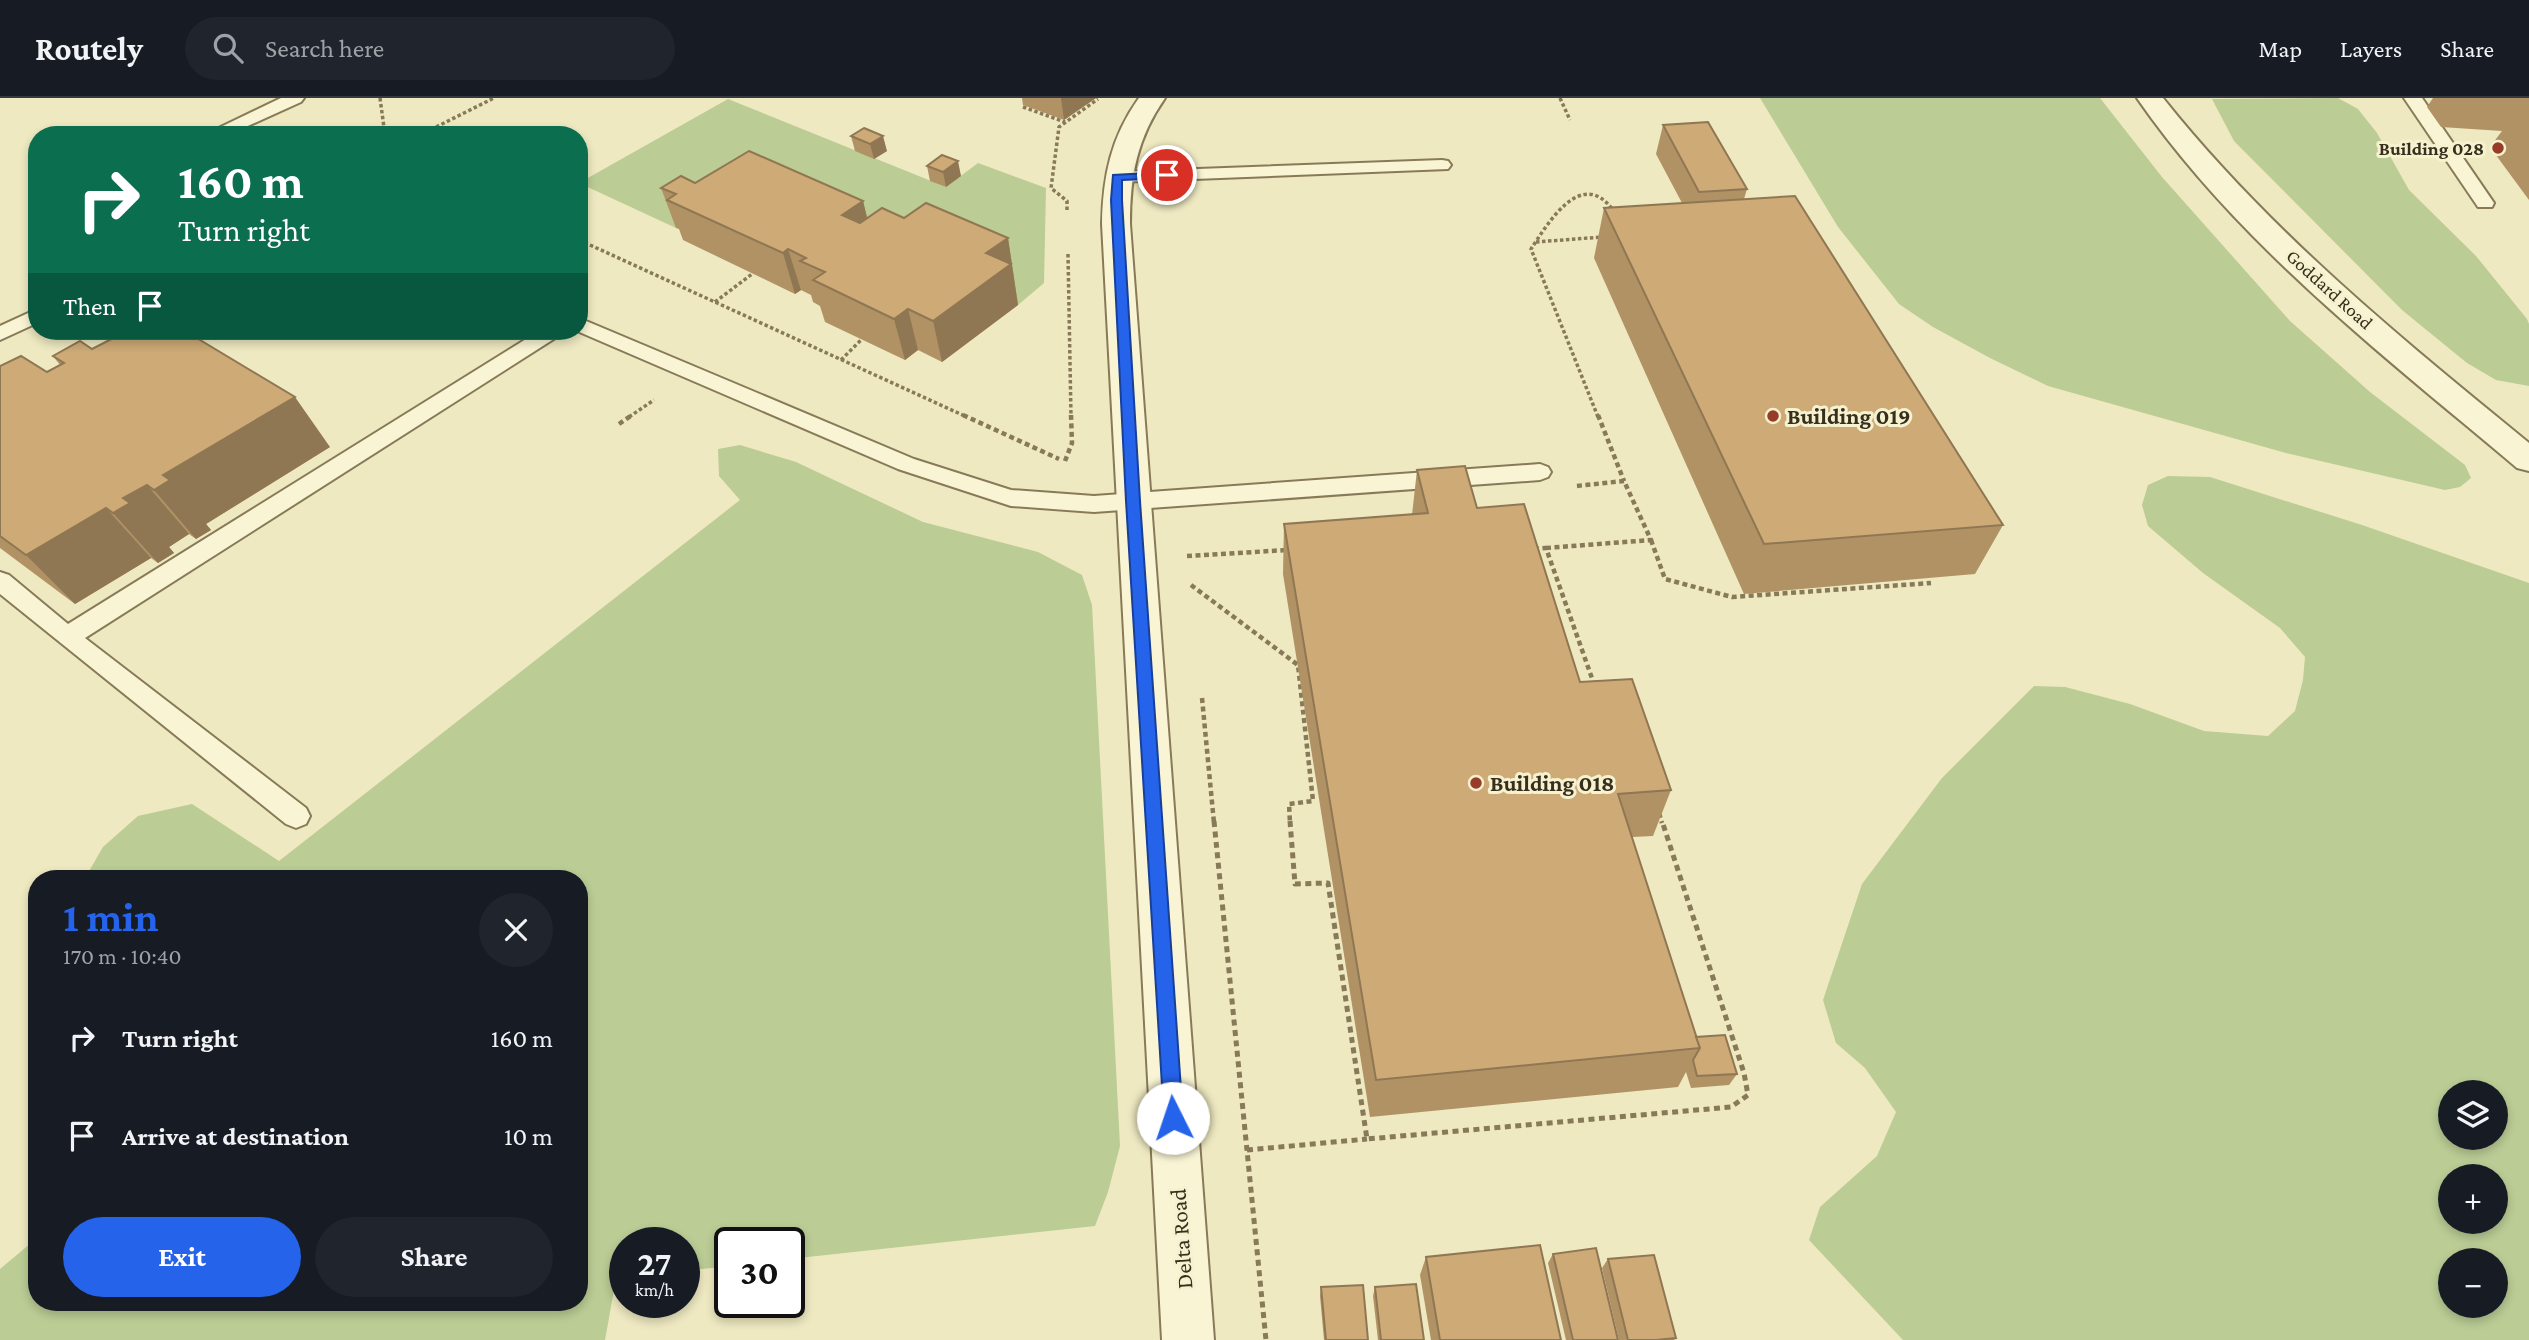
<!DOCTYPE html>
<html lang="en">
<head>
<meta charset="utf-8">
<style>
	body { margin:0; font-family:"Crimson Pro",serif; background:#20242c; color:#f1f3f6; height:100vh; display:flex; flex-direction:column; font-size:26px; white-space:nowrap }
	* { box-sizing:border-box; margin:0 }
	p { font-size:23px; color:#9ea1a6 }
	.icon { flex:none; width:38px; height:38px; fill:none; stroke:currentColor; stroke-width:2; stroke-linecap:round; stroke-linejoin:round }
	.map { position:relative; flex:1; overflow:hidden }
	.sheet { position:absolute; left:28px; top:772px; width:560px; height:441px; display:flex; flex-direction:column; background:#171b24; border-radius:28px; box-shadow:0 4px 10px #0003 }
	.sheet>* { flex:none }
	.banner { position:absolute; left:28px; top:28px; width:560px; height:214px; border-radius:28px; box-shadow:0 4px 10px #0003; background:#0b6e4f; color:#fff; overflow:hidden }
	.tools { position:absolute; left:2438px; top:982px; display:grid; gap:14px }
	.tools a { display:grid; place-items:center; width:70px; height:70px; border-radius:50%; background:#171b24; box-shadow:0 4px 10px #0003; font-size:35px }
	.speed { position:absolute; left:609px; top:1129px; display:flex; gap:14px; font-size:35px; font-weight:700; text-align:center }
	.speed>* { display:grid; place-content:center; width:91px; height:91px; border-radius:50%; background:#171b24; box-shadow:0 4px 10px #0003; line-height:1 }
	.speed small { font-size:18px; font-weight:400 }
	.speed .limit { border:4px solid #111; border-radius:10px; background:#fff; color:#111 }
	.pin { position:absolute; display:grid; place-items:center; width:60px; height:60px; color:#fff; margin:-30px; border:4px solid #fff; border-radius:50%; box-shadow:0 2px 7px #0007 }
	.me { position:absolute; width:77px; margin:-38px; rotate:356deg; stroke-linejoin:round; filter:drop-shadow(0 0 5px #0008) }
	.turn { display:flex; align-items:center; gap:24px; height:147px; padding:0 35px; font-size:32px }
	.turn .icon { width:91px; height:91px; stroke-width:2.5 }
	.turn b { display:block; font-size:49px; line-height:60px }
	.then { display:flex; align-items:center; height:66px; padding:0 35px; background:#0003; gap:14px; font-size:26px }
	.round { display:grid; place-items:center; flex:none; width:74px; height:74px; border-radius:37px; background:#20242c }
	.head { display:flex; align-items:center; justify-content:space-between; height:119px; padding:0 35px }
	h1 { font-size:42px; font-weight:700; line-height:52px; color:#2563eb }
	.button { display:flex; gap:14px; margin-top:auto; padding:14px 35px }
	.button a { flex:1; height:80px; border-radius:42px; background:#2563eb; color:#fff; font-size:28px; font-weight:700; line-height:80px; text-align:center }
	.button a+a { background:#20242c; color:#f1f3f6 }
	ul { padding:0; list-style:none }
	li { display:flex; align-items:center; gap:21px; height:98px; padding:0 35px }
	li div { flex:1 }
	li b { display:block; font-size:26px }
	li em { font-style:normal }
	header { display:flex; align-items:center; gap:42px; box-sizing:border-box; height:98px; padding:0 35px; background:#171b24; border-bottom:2px solid #363941 }
	header strong { font-size:33px }
	nav { display:flex; gap:38px; margin-inline-start:auto; font-size:24px }
	.search { width:490px; height:63px; background:#20242c; display:flex; align-items:center; gap:18px; box-sizing:border-box; padding:0 24px; border-radius:38px; color:#9ea1a6; font-size:26px }
	.map>svg:first-child { display:block }
	.green { fill:#bbcc95; fill-rule:evenodd }
	.lines { fill:none; stroke-linecap:round; stroke-linejoin:round }
	.lane-casing { stroke:#887a58; stroke-width:4 }
	.street-casing { stroke:#887a58; stroke-width:4 }
	.path-far2 { stroke:#887a58; stroke-width:3.5; stroke-dasharray:3.5 2.5; stroke-linecap:butt }
	.path-far1 { stroke:#887a58; stroke-width:4.5; stroke-dasharray:5 3.5; stroke-linecap:butt }
	.path { stroke:#887a58; stroke-width:5; stroke-dasharray:6 4.5; stroke-linecap:butt }
	.lane { fill:#f9f5d4; fill-rule:evenodd }
	.street { fill:#f9f5d4; fill-rule:evenodd }
	.wall { fill:#b09265 }
	.shaded-wall { fill:#907753 }
	.building { fill:#cdaa76; stroke:#907753; stroke-width:2 }
	.route { fill:#2563eb; stroke:#184099; stroke-width:2 }
	.poi-dot { fill:#973c28; stroke:#f6f2d0; stroke-width:2.5 }
	.labels { text-anchor:middle; stroke-width:6; stroke-linejoin:round; paint-order:stroke }
	.far-poi-label { font-size:19px; font-weight:bold; fill:#372e1d; stroke:#f6f2d0; text-anchor:end }
	.far-street-label { font-size:19px; fill:#372e1d; stroke:#f6f2d0 }
	.poi-label { font-size:23px; font-weight:bold; fill:#372e1d; stroke:#f6f2d0; text-anchor:start }
	.street-label { font-size:23px; fill:#372e1d; stroke:#f6f2d0 }
</style>
</head>
<body>
<header>
<strong>Routely</strong>
<div class="search"><svg class="icon" aria-label="search" viewBox="0 0 24 24"><circle cx="10" cy="10" r="6"/><path d="M15 15l6 6"/></svg>Search here</div>
<nav><a>Map</a><a>Layers</a><a>Share</a></nav>
</header>
<div class="map">
<svg width="2529" height="1242" viewBox="0 0 2529 1242">
	<rect width="100%" height="100%" fill="#eee9c1"/>
	<g class="green">
		<polygon points="1760,0 2100,0 2162,79 2290,223 2370,294 2465,367 2471,380 2460,389 2445,392 2286,355 2048,288 1990,260 1933,229 1899,206 1838,129"/>
		<polygon points="2338,0 2358,11 2377,35 2409,92 2476,158 2527,221 2529,226 2529,288 2496,282 2467,265 2402,212 2234,43 2212,1"/>
		<polygon points="728,1 946,89 978,65 1046,90 1044,185 1018,207 993,196 696,119 676,130 579,85"/>
		<polygon points="740,347 796,364 923,424 1038,454 1082,477 1092,507 1120,1048 1108,1094 1095,1128 789,1161 789,1144 730,1144 730,1168 684,1173 684,1144 625,1144 625,1179 616,1181 605,1242 0,1242 0,1171 37,1140 37,1204 579,1204 579,780 85,780 103,749 138,718 192,706 279,763 740,402 719,378 718,351"/>
		<path d="M2168,378L2210,379L2362,427L2529,485V1242H1903L1809,1142L1820,1109L1877,1058L1896,1014L1865,970L1836,945L1823,902L1862,786L1942,680L2034,588L2065,589L2130,606L2204,633L2268,638L2295,613L2303,582L2305,559L2280,530L2203,475L2148,428L2142,407L2148,387ZM2496,994V1040H2450V994ZM2496,1078V1124H2450V1078ZM2496,1162V1208H2450V1162Z"/>
	</g>
	<g class="lines">
		<defs>
			<g id="lane">
				<polygon points="281,0 304,0 301,4 228,37 204,37"/>
				<polygon points="2404,0 2422,0 2494,105 2492,109 2478,109"/>
				<polygon points="1442,62 1448,63 1451,67 1448,71 1117,84 1108,79 1117,74"/>
				<polygon points="37,211 37,225 0,242 0,228"/>
				<polygon points="579,220 914,361 1011,392 1094,398 1540,366 1548,369 1551,374 1548,379 1540,382 1094,414 1011,408 898,371 577,233"/>
				<polygon points="539,233 563,233 560,237 85,540 306,710 310,718 306,726 296,730 286,726 0,496 0,474 9,477 68,526"/>
			</g>
			<g id="street">
				<path d="M1139,0H1165C1137,40 1130,78 1130,126L1214,1242H1162L1102,126C1103,78 1111,39 1139,0Z"/>
				<path d="M2137,0H2163C2269,133 2398,238 2529,345V373L2517,370C2383,257 2238,146 2137,0Z"/>
			</g>
		</defs>
		<use href="#lane" class="lane-casing"/>
		<use href="#street" class="street-casing"/>
		<g class="path-far2">
			<polyline points="380,0 385,37"/>
			<polyline points="1560,0 1570,22"/>
			<polyline points="1023,9 1065,24"/>
			<polyline points="420,37 494,0"/>
			<polyline points="1067,112 1067,103 1051,90 1059,29 1098,1"/>
			<polyline points="579,142 967,319"/>
			<polyline points="1536,144 1602,139"/>
			<polyline points="1068,156 1071,319"/>
			<polyline points="715,204 752,176"/>
			<polyline points="841,262 862,241"/>
			<polyline points="629,319 654,302"/>
			<path d="M1598,319L1531,151C1547,127 1581,68 1613,112"/>
		</g>
		<g class="path-far1">
			<polyline points="963,317 1059,361"/>
			<polyline points="1598,317 1624,383"/>
			<polyline points="619,326 632,317"/>
			<polyline points="1065,363 1072,345 1071,317"/>
			<polyline points="1651,442 1665,481 1732,499 1931,485"/>
			<polyline points="1546,450 1651,442 1624,383 1576,388"/>
			<polyline points="1534,451 1546,450 1594,586"/>
			<polyline points="1187,458 1287,452"/>
			<polyline points="1191,487 1298,567 1313,703 1289,706 1290,725"/>
			<polyline points="1202,600 1214,725"/>
			<polyline points="1659,715 1662,725"/>
		</g>
		<g class="path">
			<polyline points="1214,723 1266,1242"/>
			<polyline points="1290,723 1295,786 1328,785 1367,1041 1731,1009 1748,997 1744,975 1662,723"/>
			<polyline points="1247,1052 1367,1041"/>
		</g>
		<use href="#lane" class="lane"/>
		<use href="#street" class="street"/>
	</g>
	<g class="wall">
		<polygon points="1022,0 1096,0 1064,22 1023,7"/>
		<polygon points="2433,0 2529,0 2529,102 2490,49 2502,33 2441,29 2427,9"/>
		<polygon points="1663,27 1747,91 1744,101 2003,427 1975,476 1744,496 1594,160 1604,110 1682,105 1656,56"/>
		<polygon points="851,38 887,53 874,61 855,53"/>
		<polygon points="927,68 961,78 946,89 930,83"/>
		<polygon points="695,85 863,103 867,120 904,120 1008,140 1018,207 942,264 918,252 905,262 825,224 820,208 813,204 811,197 801,192 795,196 683,142 679,131 676,130 661,90"/>
		<polygon points="92,251 330,349 206,426 211,432 196,441 189,436 169,449 174,455 158,465 151,460 75,506 0,450 0,268 47,274 60,267 53,258"/>
		<polygon points="1417,372 1477,410 1580,584 1671,692 1653,738 1632,739 1696,939 1737,976 1729,987 1691,990 1686,974 1678,989 1370,1019 1283,476 1284,426 1412,417"/>
		<polygon points="1553,1156 1618,1242 1566,1242 1548,1165"/>
		<polygon points="1426,1159 1561,1242 1431,1242 1420,1177"/>
		<polygon points="1608,1161 1676,1240 1674,1242 1619,1242 1602,1170"/>
		<polygon points="1321,1189 1368,1242 1324,1242 1320,1198"/>
		<polygon points="1375,1189 1424,1242 1378,1242 1373,1198"/>
	</g>
	<g class="shaded-wall">
		<polygon points="1061,0 1096,0 1064,22"/>
		<polygon points="883,38 887,53 874,61 870,46"/>
		<polygon points="958,63 961,78 946,89 943,74"/>
		<polygon points="863,103 873,144 842,117"/>
		<polygon points="1008,140 1018,207 942,264 933,223 986,155"/>
		<polygon points="788,151 801,192 795,196 783,155"/>
		<polygon points="908,211 918,252 905,262 894,221"/>
		<polygon points="295,299 330,349 206,426 211,432 196,441 154,392 163,377"/>
		<polygon points="147,387 189,436 169,449 174,455 158,465 113,415 123,400"/>
		<polygon points="106,410 151,460 75,506 26,457"/>
	</g>
	<g class="building">
		<polygon points="1708,24 1747,91 1699,94 1663,27"/>
		<polygon points="864,30 883,38 870,46 851,38"/>
		<polygon points="749,53 863,103 842,117 860,125 882,110 904,120 926,105 1008,140 986,155 1011,166 933,223 908,211 894,221 813,182 825,174 800,163 806,160 788,151 783,155 667,102 676,96 661,90 681,78 695,85"/>
		<polygon points="942,57 958,63 943,74 927,68"/>
		<polygon points="1795,98 2003,427 1764,446 1604,110"/>
		<polygon points="127,233 185,233 295,299 163,377 170,382 154,392 147,387 123,400 130,405 113,415 106,410 26,457 0,438 0,268 21,258 47,274 64,265 53,258 80,243 92,251"/>
		<polygon points="1465,368 1477,410 1524,406 1580,584 1632,581 1671,692 1618,696 1700,950 1376,982 1284,426 1428,415 1417,372"/>
		<polygon points="1725,937 1737,976 1697,978 1693,962 1700,950 1696,939"/>
		<polygon points="1540,1147 1561,1242 1440,1242 1426,1159"/>
		<polygon points="1596,1150 1618,1242 1573,1242 1553,1156"/>
		<polygon points="1654,1157 1676,1240 1656,1242 1628,1242 1608,1161"/>
		<polygon points="1416,1186 1424,1242 1381,1242 1375,1189"/>
		<polygon points="1363,1187 1368,1242 1326,1242 1321,1189"/>
	</g>
	<polygon class="route" points="1167,74 1173,77 1171,80 1122,82 1122,102 1140,403 1183,1020 1180,1027 1173,1030 1166,1027 1164,1020 1126,403 1111,102 1113,77"/>
	<g class="poi-dot">
		<circle cx="2498" cy="50" r="7"/>
		<circle cx="1773" cy="318" r="7"/>
		<circle cx="1476" cy="685" r="7"/>
	</g>
	<g class="labels">
		<g class="far-poi-label">
			<text x="2484" y="57">Building 028</text>
		</g>
		<g class="far-street-label">
			<text transform="translate(2330 191) rotate(42)" y="7">Goddard Road</text>
		</g>
		<g class="poi-label">
			<text x="1787" y="326">Building 019</text>
			<text x="1490" y="693">Building 018</text>
		</g>
		<g class="street-label">
			<text transform="translate(1181 1141) rotate(-94)" y="8">Delta Road</text>
		</g>
	</g>
</svg>
<div class="tools">
<a><svg class="icon" aria-label="layers" viewBox="0 0 24 24"><path d="M12 4l9 5-9 5-9-5zM3 14l9 5 9-5"/></svg></a>
<a>+</a>
<a>−</a>
</div>
<div class="speed"><div>27<small>km/h</small></div><div class="limit">30</div></div>
<div class="pin" style="left:1167px;top:77px;background:#d93025"><svg class="icon" aria-label="arrive" viewBox="0 0 24 24"><path d="M6 21V4h12l-3 4 3 4H6"/></svg></div>
<svg class="me" style="left:1173px;top:1020px" viewBox="-20 -20 40 40"><circle r="19" fill="#fff"/><path d="M0-13L10 11 0 6-10 11z" fill="#2563eb"/></svg>
<div class="banner">
<div class="turn"><svg class="icon" aria-label="right" viewBox="0 0 24 24"><path d="M7 20v-9h11M14 6l5 5-5 5"/></svg><div><b>160 m</b>Turn right</div></div>
<div class="then">Then<svg class="icon" aria-label="arrive" viewBox="0 0 24 24"><path d="M6 21V4h12l-3 4 3 4H6"/></svg></div>
</div>
<section class="sheet">
<div class="head"><div><h1>1 min</h1><p>170 m · 10:40</p></div><a class="round"><svg class="icon" aria-label="close" viewBox="0 0 24 24"><path d="M6 6l12 12M18 6L6 18"/></svg></a></div>
<ul>
<li><svg class="icon" aria-label="right" viewBox="0 0 24 24"><path d="M7 20v-9h11M14 6l5 5-5 5"/></svg><div><b>Turn right</b></div><em>160 m</em></li>
<li><svg class="icon" aria-label="arrive" viewBox="0 0 24 24"><path d="M6 21V4h12l-3 4 3 4H6"/></svg><div><b>Arrive at destination</b></div><em>10 m</em></li>
</ul>
<div class="button"><a>Exit</a><a>Share</a></div>
</section>
</div>
</body>
</html>
